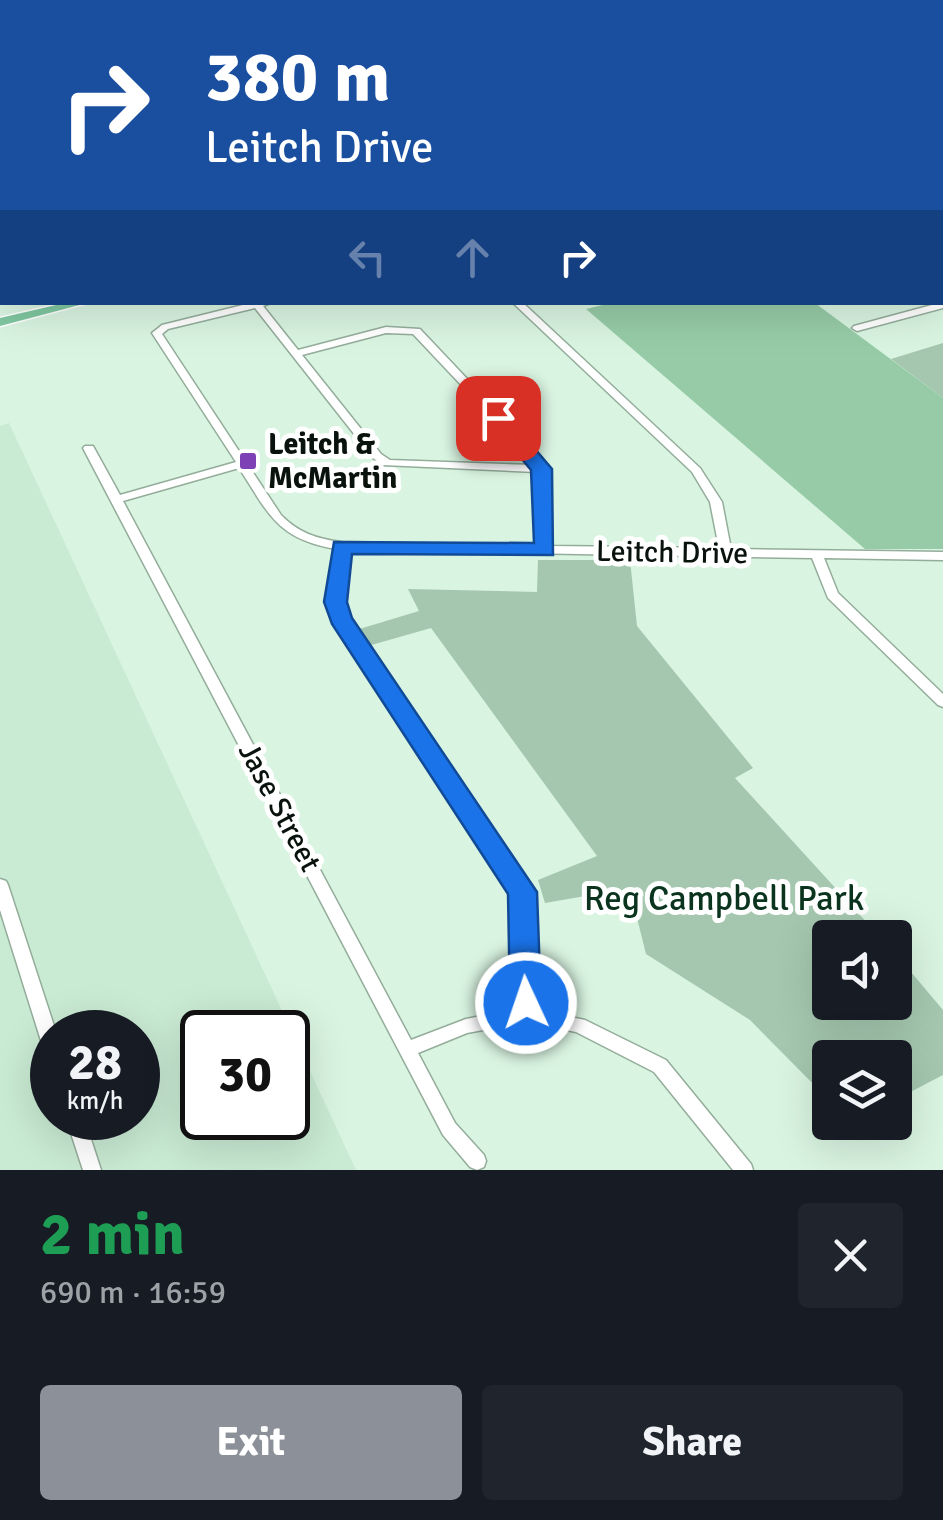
<!DOCTYPE html>
<html lang="en">
<head>
<meta charset="utf-8">
<style>
	body { margin:0; font-family:Signika,sans-serif; background:#20242c; color:#f1f3f6; height:100vh; display:flex; flex-direction:column; font-size:38px; white-space:nowrap }
	* { box-sizing:border-box; margin:0 }
	p { font-size:32px; color:#9ea1a6 }
	.icon { flex:none; width:55px; height:55px; fill:none; stroke:currentColor; stroke-width:2; stroke-linecap:round; stroke-linejoin:round }
	.map { position:relative; height:1170px; overflow:hidden }
	.sheet { display:flex; flex-direction:column; background:#171b24; flex:1 }
	.sheet>* { flex:none }
	.guide { position:absolute; left:0px; top:0px; width:945px; height:305px; box-shadow:0 10px 40px #0002; background:#1a4fa0; color:#fff; overflow:hidden }
	.controls { position:absolute; left:812px; top:920px; display:grid; gap:20px }
	.controls a { display:grid; place-items:center; width:100px; height:100px; border-radius:10px; background:#171b24; box-shadow:0 10px 40px #0002; font-size:50px }
	.speed { position:absolute; left:30px; top:1010px; display:flex; gap:20px; font-size:50px; font-weight:700; text-align:center }
	.speed>* { display:grid; place-content:center; width:130px; height:130px; border-radius:50%; background:#171b24; box-shadow:0 10px 40px #0002; line-height:1 }
	.speed small { font-size:25px; font-weight:400 }
	.speed .limit { border:5px solid #111; border-radius:15px; background:#fff; color:#111 }
	.pin { position:absolute; display:grid; place-items:center; width:85px; height:85px; color:#fff; margin:-42px; border-radius:20px; box-shadow:0 5px 15px #0006 }
	.me { position:absolute; width:110px; margin:-55px; rotate:357deg; stroke-linejoin:round; filter:drop-shadow(0 0 8px #0008) }
	.turn { display:flex; align-items:center; gap:35px; height:210px; padding:0 40px; font-size:45px }
	.turn .icon { width:130px; height:130px; stroke-width:2.5 }
	.turn b { display:block; font-size:70px; line-height:85px }
	.lanes { display:flex; align-items:center; height:95px; padding:0 40px; background:#0003; justify-content:center; gap:50px; direction:ltr }
	.lanes .off { opacity:.35 }
	.round { display:grid; place-items:center; flex:none; width:105px; height:105px; border-radius:10px; background:#20242c }
	.overview { display:flex; align-items:center; justify-content:space-between; height:170px; padding:0 40px }
	h1 { font-size:60px; font-weight:800; line-height:75px; color:#1e9e55 }
	.primary-button { display:flex; gap:20px; margin-top:auto; padding:20px 40px }
	.primary-button a { flex:1; height:115px; border-radius:10px; background:#8c9099; color:#fff; font-size:40px; font-weight:800; line-height:115px; text-align:center }
	.primary-button a+a { background:#20242c; color:#f1f3f6 }
	.map>svg:first-child { display:block }
	.built { fill:#c9ead3; fill-rule:evenodd }
	.green { fill:#a5c7af }
	.forest { fill:#97cba7 }
	.lines { fill:none; stroke-linecap:round; stroke-linejoin:round }
	.minor-casing { stroke:#94ad9b; stroke-width:3 }
	.major-casing { stroke:#fff; stroke-width:3 }
	.minor { fill:#fff; fill-rule:evenodd }
	.major { fill:#7fc7a0; fill-rule:evenodd }
	.route { fill:#1a73e8; stroke:#114b97; stroke-width:2.5 }
	.poi-dot { fill:#7d40b5; stroke:#fff; stroke-width:4 }
	.labels { text-anchor:middle; stroke-width:10; stroke-linejoin:round; paint-order:stroke }
	.poi-label { font-size:30px; font-weight:bold; fill:#09120c; stroke:#fff; text-anchor:start }
	.street-label { font-size:30px; fill:#09120c; stroke:#fff }
	.near-park-label { font-size:35px; fill:#0a341d; stroke:#fff }
</style>
</head>
<body>
<div class="map">
<svg width="943" height="1170" viewBox="0 0 943 1170">
	<rect width="100%" height="100%" fill="#d9f4e1"/>
	<path class="built" d="M9,423L356,1170H0V426ZM52,1032H138V1118H52ZM202,1032H288V1118H202Z"/>
	<g class="green">
		<polygon points="943,343 943,398 891,359"/>
		<polygon points="538,560 630,560 637,626 753,768 735,778 880,937 830,938 830,1002 895,1002 895,953 943,1010 943,1075 895,1100 895,1058 830,1058 830,1101 750,1020 646,954 634,906 620,890 545,903 538,880 597,856 431,628 368,646 356,630 419,611 408,589 537,592"/>
	</g>
	<polygon class="forest" points="611,303 815,303 943,398 943,549 865,549 586,309"/>
	<g class="lines">
		<defs>
			<g id="minor">
				<polygon points="232,0 250,0 243,2 229,2"/>
				<polygon points="277,0 284,0 286,2 279,2"/>
				<polygon points="364,0 371,0 373,2 366,2"/>
				<polygon points="443,0 451,0 453,2 446,2"/>
				<polygon points="530,0 538,0 540,2 533,2"/>
				<polygon points="708,0 725,0 718,2 705,2"/>
				<polygon points="785,0 793,0 795,2 788,2"/>
				<rect x="942" y="31" width="1" height="4"/>
				<rect x="942" y="78" width="1" height="4"/>
				<rect x="0" y="149" width="2" height="4"/>
				<rect x="0" y="226" width="2" height="6"/>
				<rect x="942" y="261" width="1" height="6"/>
				<path d="M255,302H273L263,306L298,350L386,327L420,329L542,458L550,479L552,546L719,548L710,502L692,472L512,302H522L700,468L722,502L731,549L943,552V560L824,558L838,593L943,694V707L938,705L828,598L812,558L348,550L341,602L346,619L530,892L534,1009L585,1020L666,1060L751,1164L753,1170H733L654,1072L576,1032L526,1022L467,1033L418,1053L455,1123L484,1155L486,1161L484,1167L477,1170L470,1167L443,1135L83,448L85,446H93L120,495L236,462L152,333L162,325ZM255,308L373,458L383,465L536,472L538,479L540,546L342,542C317,539 299,533 281,515L162,334L168,329ZM386,333L413,334L531,459L533,465L390,460L381,454L302,355ZM239,468C269,514 277,539 336,549L329,602L334,619L514,893L517,1009L466,1019L411,1040L123,501Z"/>
				<polygon points="943,302 943,308 857,331 852,328 854,326"/>
				<polygon points="0,879 6,881 8,885 56,1032 52,1032 52,1055 46,1052 43,1047 0,910"/>
				<polygon points="66,1118 84,1118 101,1170 83,1170"/>
			</g>
			<g id="major">
				<polygon points="943,104 943,110 942,111 942,104"/>
				<polygon points="69,302 91,302 0,326 0,318"/>
			</g>
		</defs>
		<use href="#minor" class="minor-casing"/>
		<use href="#major" class="major-casing"/>
		<use href="#minor" class="minor"/>
		<use href="#major" class="major"/>
	</g>
	<polygon class="route" points="491,414 505,414 552,469 553,555 352,554 347,602 352,618 537,892 541,1003 537,1012 526,1016 515,1012 510,1003 508,894 332,624 324,602 334,542 534,543 531,470 491,422"/>
	<rect class="poi-dot" x="238" y="451" width="20" height="20" rx="5"/>
	<g class="labels">
		<g class="poi-label">
			<text x="268" y="454">Leitch &amp;<tspan x="268" dy="34">McMartin</tspan></text>
		</g>
		<g class="street-label">
			<text transform="translate(672 552) rotate(1)" y="10">Leitch Drive</text>
			<text transform="translate(280 807) rotate(62)" y="10">Jase Street</text>
		</g>
		<g class="near-park-label">
			<text x="724" y="910">Reg Campbell Park</text>
		</g>
	</g>
</svg>
<div class="controls">
<a><svg class="icon" aria-label="sound" viewBox="0 0 24 24"><path d="M4 9h4l5-4v14l-5-4H4zM17 9q2 3 0 6"/></svg></a>
<a><svg class="icon" aria-label="layers" viewBox="0 0 24 24"><path d="M12 4l9 5-9 5-9-5zM3 14l9 5 9-5"/></svg></a>
</div>
<div class="speed"><div>28<small>km/h</small></div><div class="limit">30</div></div>
<div class="pin" style="left:498px;top:418px;background:#d93025"><svg class="icon" aria-label="arrive" viewBox="0 0 24 24"><path d="M6 21V4h12l-3 4 3 4H6"/></svg></div>
<svg class="me" style="left:526px;top:1003px" viewBox="-20 -20 40 40"><circle r="17" fill="#1a73e8" stroke="#fff" stroke-width="3"/><path d="M0-11L8 9 0 5-8 9z" fill="#fff"/></svg>
<div class="guide">
<div class="turn"><svg class="icon" aria-label="right" viewBox="0 0 24 24"><path d="M7 20v-9h11M14 6l5 5-5 5"/></svg><div><b>380 m</b>Leitch Drive</div></div>
<div class="lanes"><svg class="icon off" aria-label="left" viewBox="0 0 24 24"><path d="M17 20v-9H6M10 6l-5 5 5 5"/></svg><svg class="icon off" aria-label="ahead" viewBox="0 0 24 24"><path d="M12 20V5M6 11l6-6 6 6"/></svg><svg class="icon" aria-label="right" viewBox="0 0 24 24"><path d="M7 20v-9h11M14 6l5 5-5 5"/></svg></div>
</div>
</div>
<section class="sheet">
<div class="overview"><div><h1>2 min</h1><p>690 m · 16:59</p></div><a class="round"><svg class="icon" aria-label="close" viewBox="0 0 24 24"><path d="M6 6l12 12M18 6L6 18"/></svg></a></div>
<div class="primary-button"><a>Exit</a><a>Share</a></div>
</section>
</body>
</html>
